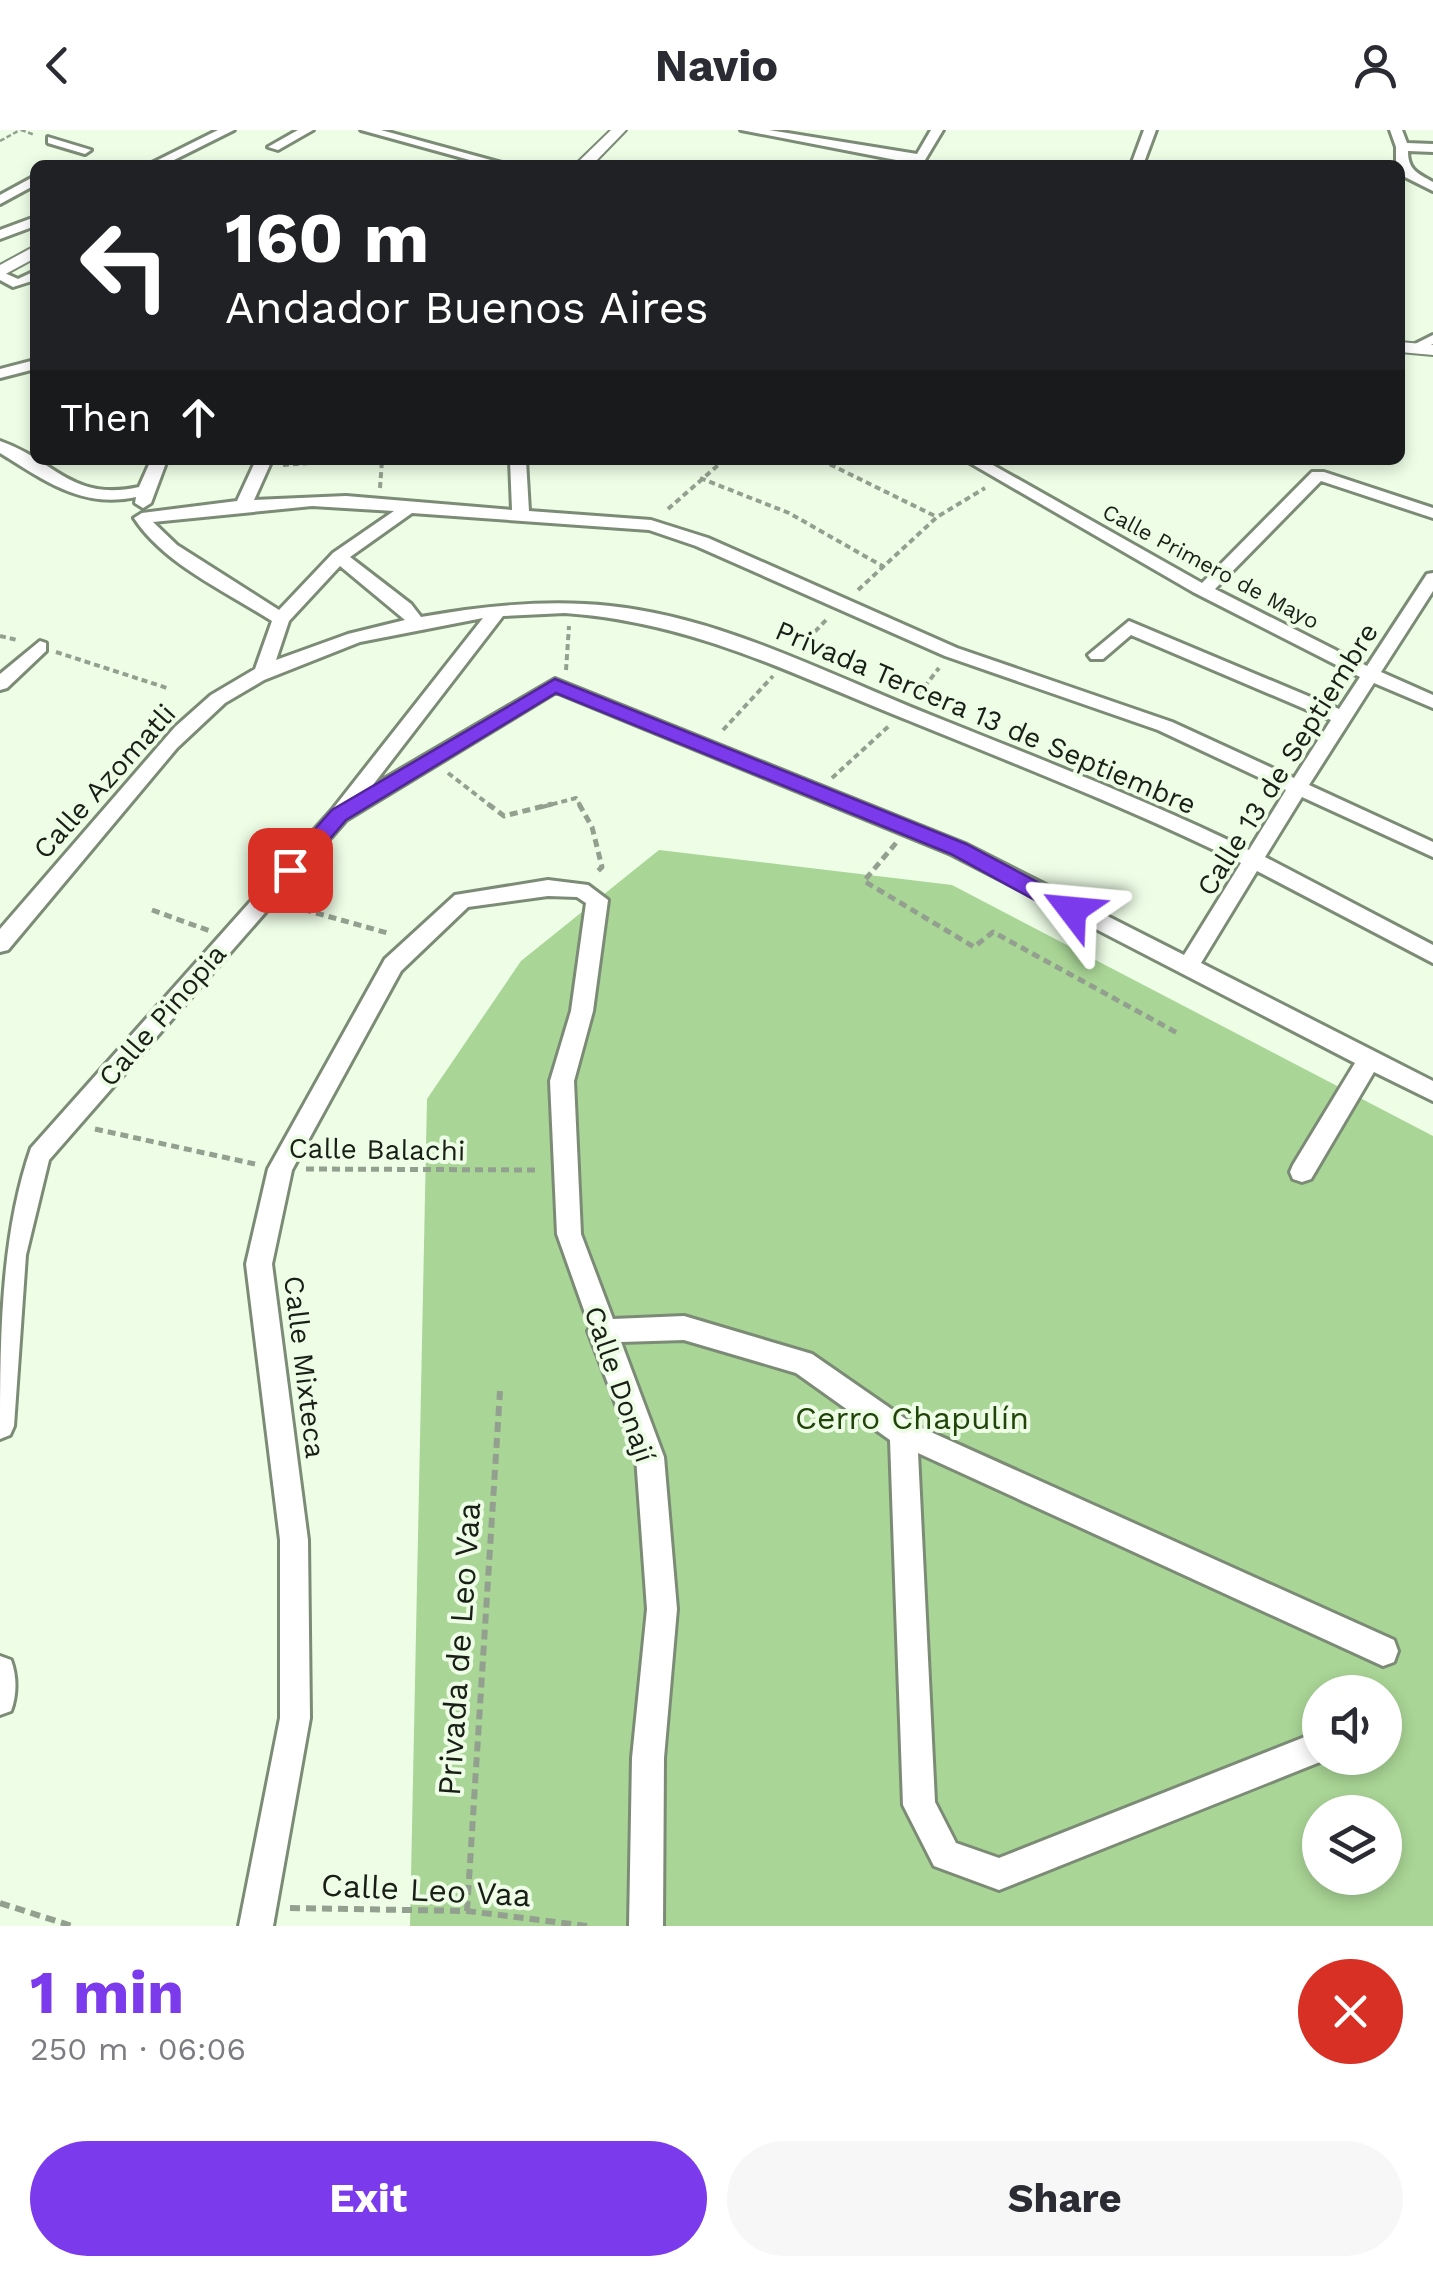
<!DOCTYPE html>
<html lang="en">
<head>
<meta charset="utf-8">
<style>
	body { margin:0; font-family:"Work Sans",sans-serif; background:#f7f7f7; color:#2b2b33; height:100vh; display:flex; flex-direction:column; font-size:38px; white-space:nowrap }
	* { box-sizing:border-box; margin:0 }
	p { font-size:32px; color:#7c7c81 }
	.icon { flex:none; width:55px; height:55px; fill:none; stroke:currentColor; stroke-width:2; stroke-linecap:round; stroke-linejoin:round }
	.map { position:relative; height:1796px; overflow:hidden }
	.sheet { display:flex; flex-direction:column; background:#fff; flex:1 }
	.sheet>* { flex:none }
	.guide { position:absolute; left:30px; top:30px; width:1375px; height:305px; border-radius:15px; box-shadow:0 5px 15px #0003; background:#202124; color:#fff; overflow:hidden }
	.buttons { position:absolute; left:1302px; top:1545px; display:grid; gap:20px }
	.buttons a { display:grid; place-items:center; width:100px; height:100px; border-radius:50%; background:#fff; box-shadow:0 5px 15px #0003; font-size:50px }
	.pin { position:absolute; display:grid; place-items:center; width:85px; height:85px; color:#fff; margin:-42px; border-radius:20px; box-shadow:0 5px 15px #0006 }
	.me { position:absolute; width:110px; margin:-55px; rotate:299deg; stroke-linejoin:round; filter:drop-shadow(0 0 8px #0008) }
	.turn { display:flex; align-items:center; gap:35px; height:210px; padding:0 30px; font-size:45px }
	.turn .icon { width:130px; height:130px; stroke-width:2.5 }
	.turn b { display:block; font-size:70px; line-height:85px }
	.then { display:flex; align-items:center; height:95px; padding:0 30px; background:#0003; gap:20px; font-size:38px }
	.round { display:grid; place-items:center; flex:none; width:105px; height:105px; border-radius:52px; background:#f7f7f7 }
	.overview { display:flex; align-items:center; justify-content:space-between; height:170px; padding:0 30px }
	h1 { font-size:60px; font-weight:700; line-height:75px; color:#7c3aed }
	.button { display:flex; gap:20px; margin-top:auto; padding:20px 30px }
	.button a { flex:1; height:115px; border-radius:60px; background:#7c3aed; color:#fff; font-size:40px; font-weight:700; line-height:115px; text-align:center }
	.button a+a { background:#f7f7f7; color:#2b2b33 }
	header { display:flex; justify-content:space-between; align-items:center; height:130px; padding:0 30px; background:#fff; font-size:45px; font-weight:700 }
	.map>svg:first-child { display:block }
	.green { fill:#a9d596; fill-rule:evenodd }
	.lines { fill:none; stroke-linecap:round; stroke-linejoin:round }
	.minor-casing { stroke:#7c8b76; stroke-width:6 }
	.tertiary-casing { stroke:#7c8b76; stroke-width:4 }
	.path-far3 { stroke:#94a08f; stroke-width:2.5; stroke-dasharray:5 2.5; stroke-linecap:butt }
	.path-far2 { stroke:#94a08f; stroke-width:4; stroke-dasharray:6 4; stroke-linecap:butt }
	.path-far1 { stroke:#94a08f; stroke-width:5; stroke-dasharray:8 5; stroke-linecap:butt }
	.path { stroke:#94a08f; stroke-width:6; stroke-dasharray:10 6; stroke-linecap:butt }
	.minor { fill:#fff; fill-rule:evenodd }
	.tertiary { fill:#fff; fill-rule:evenodd }
	.route { fill:#7c3aed; stroke:#51269a; stroke-width:2.5 }
	.labels { text-anchor:middle; stroke-width:8; stroke-linejoin:round; paint-order:stroke }
	.far-street-label { font-size:22px; fill:#191f16; stroke:#edfde6 }
	.street-label { font-size:28px; fill:#191f16; stroke:#edfde6 }
	.near-park-label { font-size:32px; fill:#20440a; stroke:#edfde6 }
	.near-street-label { font-size:32px; fill:#191f16; stroke:#edfde6 }
</style>
</head>
<body>
<header><svg class="icon" aria-label="back" viewBox="0 0 24 24"><path d="M15 5l-7 7 7 7"/></svg>Navio<svg class="icon" aria-label="person" viewBox="0 0 24 24"><circle cx="12" cy="8" r="4"/><path d="M4 21q1-7 8-7t8 7"/></svg></header>
<div class="map">
<svg width="1433" height="1796" viewBox="0 0 1433 1796">
	<rect width="100%" height="100%" fill="#edfde6"/>
	<path class="green" d="M659,720L952,755L1433,1006V1796H410L427,969L521,831ZM1320,1562H1385V1628H1320ZM1320,1682H1385V1748H1320Z"/>
	<g class="lines">
		<defs>
			<g id="minor">
				<polygon points="218,0 234,0 164,35 148,35"/>
				<polygon points="298,0 313,0 278,20 268,17"/>
				<polygon points="361,0 381,0 509,35 488,35"/>
				<polygon points="741,0 769,0 917,24 931,0 943,0 922,35"/>
				<polygon points="1144,0 1156,0 1143,35 1131,35"/>
				<path d="M1390,0H1402L1407,13L1433,14V22L1408,21C1408,40 1417,43 1433,52V61L1405,47L1400,35L1396,34V17Z"/>
				<polygon points="48,7 91,20 85,24 48,13"/>
				<polygon points="35,46 35,55 0,74 0,65"/>
				<polygon points="35,87 35,96 0,109 0,100"/>
				<polygon points="0,141 18,149 35,141 35,150 13,157 0,150"/>
				<polygon points="1433,205 1433,214 1414,222 1407,218"/>
				<polygon points="35,230 35,239 0,248 0,239"/>
				<path d="M0,311C55,330 71,372 139,357L151,330H167L151,373L143,378L135,373L136,367C82,379 44,350 0,323Z"/>
				<path d="M256,330H272L254,370L346,366L512,380L510,330H526L529,381L651,390L708,408L957,518L1172,592L1294,648L1331,590L1131,505L1103,529H1091L1088,525L1129,491L1339,579L1360,547L1193,462L965,330H984L1202,453L1312,342H1324L1433,378V388L1321,351L1215,459L1367,536L1427,444L1433,443V461L1381,542L1433,565V578L1374,553L1309,655L1433,712V727L1302,667L1265,727L1433,815V833L1257,741L1201,833L1433,951V971L1374,942L1311,1049L1302,1052L1293,1049L1290,1042L1293,1035L1355,933L951,724L556,562L346,690L49,1030L26,1125L14,1296L10,1305L0,1309C0,1213 0,1107 31,1018L332,680L483,488L360,512L264,550L225,573L177,618L8,820L0,822V799L175,597L211,565L255,539L272,491C225,461 164,434 134,388L142,383L237,371ZM312,376L394,381L333,423L279,480L177,415L153,392ZM412,383L649,400L696,416L945,526L1158,600L1286,660L1249,720C1146,670 1040,629 933,586C829,545 724,488 610,476C547,469 483,476 421,487L411,474L350,427ZM340,436L405,490L348,504L276,530L289,491ZM565,483C691,492 790,543 905,589C1018,635 1131,679 1241,733L1184,825L965,714L555,549L372,656L503,486Z"/>
				<polygon points="40,511 46,513 46,521 7,558 0,560 0,544"/>
				<polygon points="548,750 588,755 608,770 593,881 574,951 581,1104 613,1189 684,1186 812,1224 913,1294 1394,1510 1398,1521 1394,1532 1383,1536 918,1323 935,1672 956,1713 999,1728 1320,1601 1320,1628 1330,1628 999,1760 934,1736 903,1675 890,1310 796,1243 684,1210 621,1212 664,1327 677,1479 664,1628 663,1796 629,1796 632,1628 647,1479 636,1327 588,1201 590,1197 557,1104 550,951 571,881 586,773 577,767 548,766 468,777 401,841 292,1040 272,1134 308,1410 310,1588 273,1796 239,1796 280,1588 280,1410 246,1134 268,1039 385,829 455,765"/>
				<path d="M0,1526L11,1530C17,1546 17,1565 11,1581L0,1585Z"/>
			</g>
			<g id="tertiary">
				<polygon points="611,0 626,0 592,35 575,35"/>
				<polygon points="35,116 35,128 0,147 0,135"/>
				<polygon points="1400,212 1433,215 1433,225 1400,222"/>
			</g>
		</defs>
		<use href="#minor" class="minor-casing"/>
		<use href="#tertiary" class="tertiary-casing"/>
		<g class="path-far3">
			<polyline points="21,0 35,5"/>
			<polyline points="0,11 20,0"/>
		</g>
		<g class="path-far2">
			<polyline points="821,330 937,387"/>
			<polyline points="283,335 346,330"/>
			<polyline points="700,348 789,383 884,437"/>
			<polyline points="380,358 382,330"/>
			<polyline points="668,379 724,330"/>
			<polyline points="858,460 937,387 985,358"/>
			<polyline points="0,506 17,510"/>
			<polyline points="801,516 828,488"/>
			<polyline points="56,522 167,558"/>
			<polyline points="566,540 569,496"/>
			<polyline points="918,565 939,538"/>
			<polyline points="723,600 773,546"/>
			<polyline points="448,643 492,677"/>
			<polyline points="832,648 890,595"/>
			<polyline points="542,677 576,668 581,677"/>
		</g>
		<g class="path-far1">
			<polyline points="488,674 504,686 552,674"/>
			<polyline points="579,674 592,697 602,737 595,744"/>
			<polyline points="896,713 864,751 974,817 993,802 1179,904"/>
			<polyline points="291,776 391,804"/>
			<polyline points="152,780 210,801"/>
			<polyline points="95,999 255,1034"/>
			<polyline points="306,1039 540,1040"/>
		</g>
		<g class="path">
			<polyline points="0,1773 72,1796"/>
			<polyline points="290,1778 467,1781 587,1796"/>
			<polyline points="467,1781 500,1261"/>
		</g>
		<use href="#minor" class="minor"/>
		<use href="#tertiary" class="tertiary"/>
	</g>
	<polygon class="route" points="555,549 966,714 1079,774 1082,780 1072,788 1064,786 951,724 556,563 346,690 298,746 283,746 280,740 283,735 332,680"/>
	<g class="labels">
		<g class="far-street-label">
			<text transform="translate(1211 436) rotate(28)" y="8">Calle Primero de Mayo</text>
		</g>
		<g class="street-label">
			<text transform="translate(986 587) rotate(23)" y="10">Privada Tercera 13 de Septiembre</text>
			<text transform="translate(1287 629) rotate(-58)" y="10">Calle 13 de Septiembre</text>
			<text transform="translate(104 651) rotate(-48)" y="10">Calle Azomatli</text>
			<text transform="translate(162 885) rotate(-49)" y="10">Calle Pinopia</text>
			<text transform="translate(377 1019) rotate(1)" y="10">Calle Balachi</text>
			<text transform="translate(305 1237) rotate(83)" y="10">Calle Mixteca</text>
			<text transform="translate(620 1254) rotate(71)" y="10">Calle Donají</text>
		</g>
		<g class="near-park-label">
			<text x="912" y="1299">Cerro Chapulín</text>
		</g>
		<g class="near-street-label">
			<text transform="translate(459 1519) rotate(-86)" y="11">Privada de Leo Vaa</text>
			<text transform="translate(426 1760) rotate(3)" y="11">Calle Leo Vaa</text>
		</g>
	</g>
</svg>
<div class="buttons">
<a><svg class="icon" aria-label="sound" viewBox="0 0 24 24"><path d="M4 9h4l5-4v14l-5-4H4zM17 9q2 3 0 6"/></svg></a>
<a><svg class="icon" aria-label="layers" viewBox="0 0 24 24"><path d="M12 4l9 5-9 5-9-5zM3 14l9 5 9-5"/></svg></a>
</div>
<div class="pin" style="left:290px;top:740px;background:#d93025"><svg class="icon" aria-label="arrive" viewBox="0 0 24 24"><path d="M6 21V4h12l-3 4 3 4H6"/></svg></div>
<svg class="me" style="left:1072px;top:780px" viewBox="-20 -20 40 40"><path d="M0-17L14 15 0 8-14 15z" fill="#7c3aed" stroke="#fff" stroke-width="4"/></svg>
<div class="guide">
<div class="turn"><svg class="icon" aria-label="left" viewBox="0 0 24 24"><path d="M17 20v-9H6M10 6l-5 5 5 5"/></svg><div><b>160 m</b>Andador Buenos Aires</div></div>
<div class="then">Then<svg class="icon" aria-label="ahead" viewBox="0 0 24 24"><path d="M12 20V5M6 11l6-6 6 6"/></svg></div>
</div>
</div>
<section class="sheet">
<div class="overview"><div><h1>1 min</h1><p>250 m · 06:06</p></div><a class="round" style="background:#d93025;color:#fff"><svg class="icon" aria-label="close" viewBox="0 0 24 24"><path d="M6 6l12 12M18 6L6 18"/></svg></a></div>
<div class="button"><a>Exit</a><a>Share</a></div>
</section>
</body>
</html>
